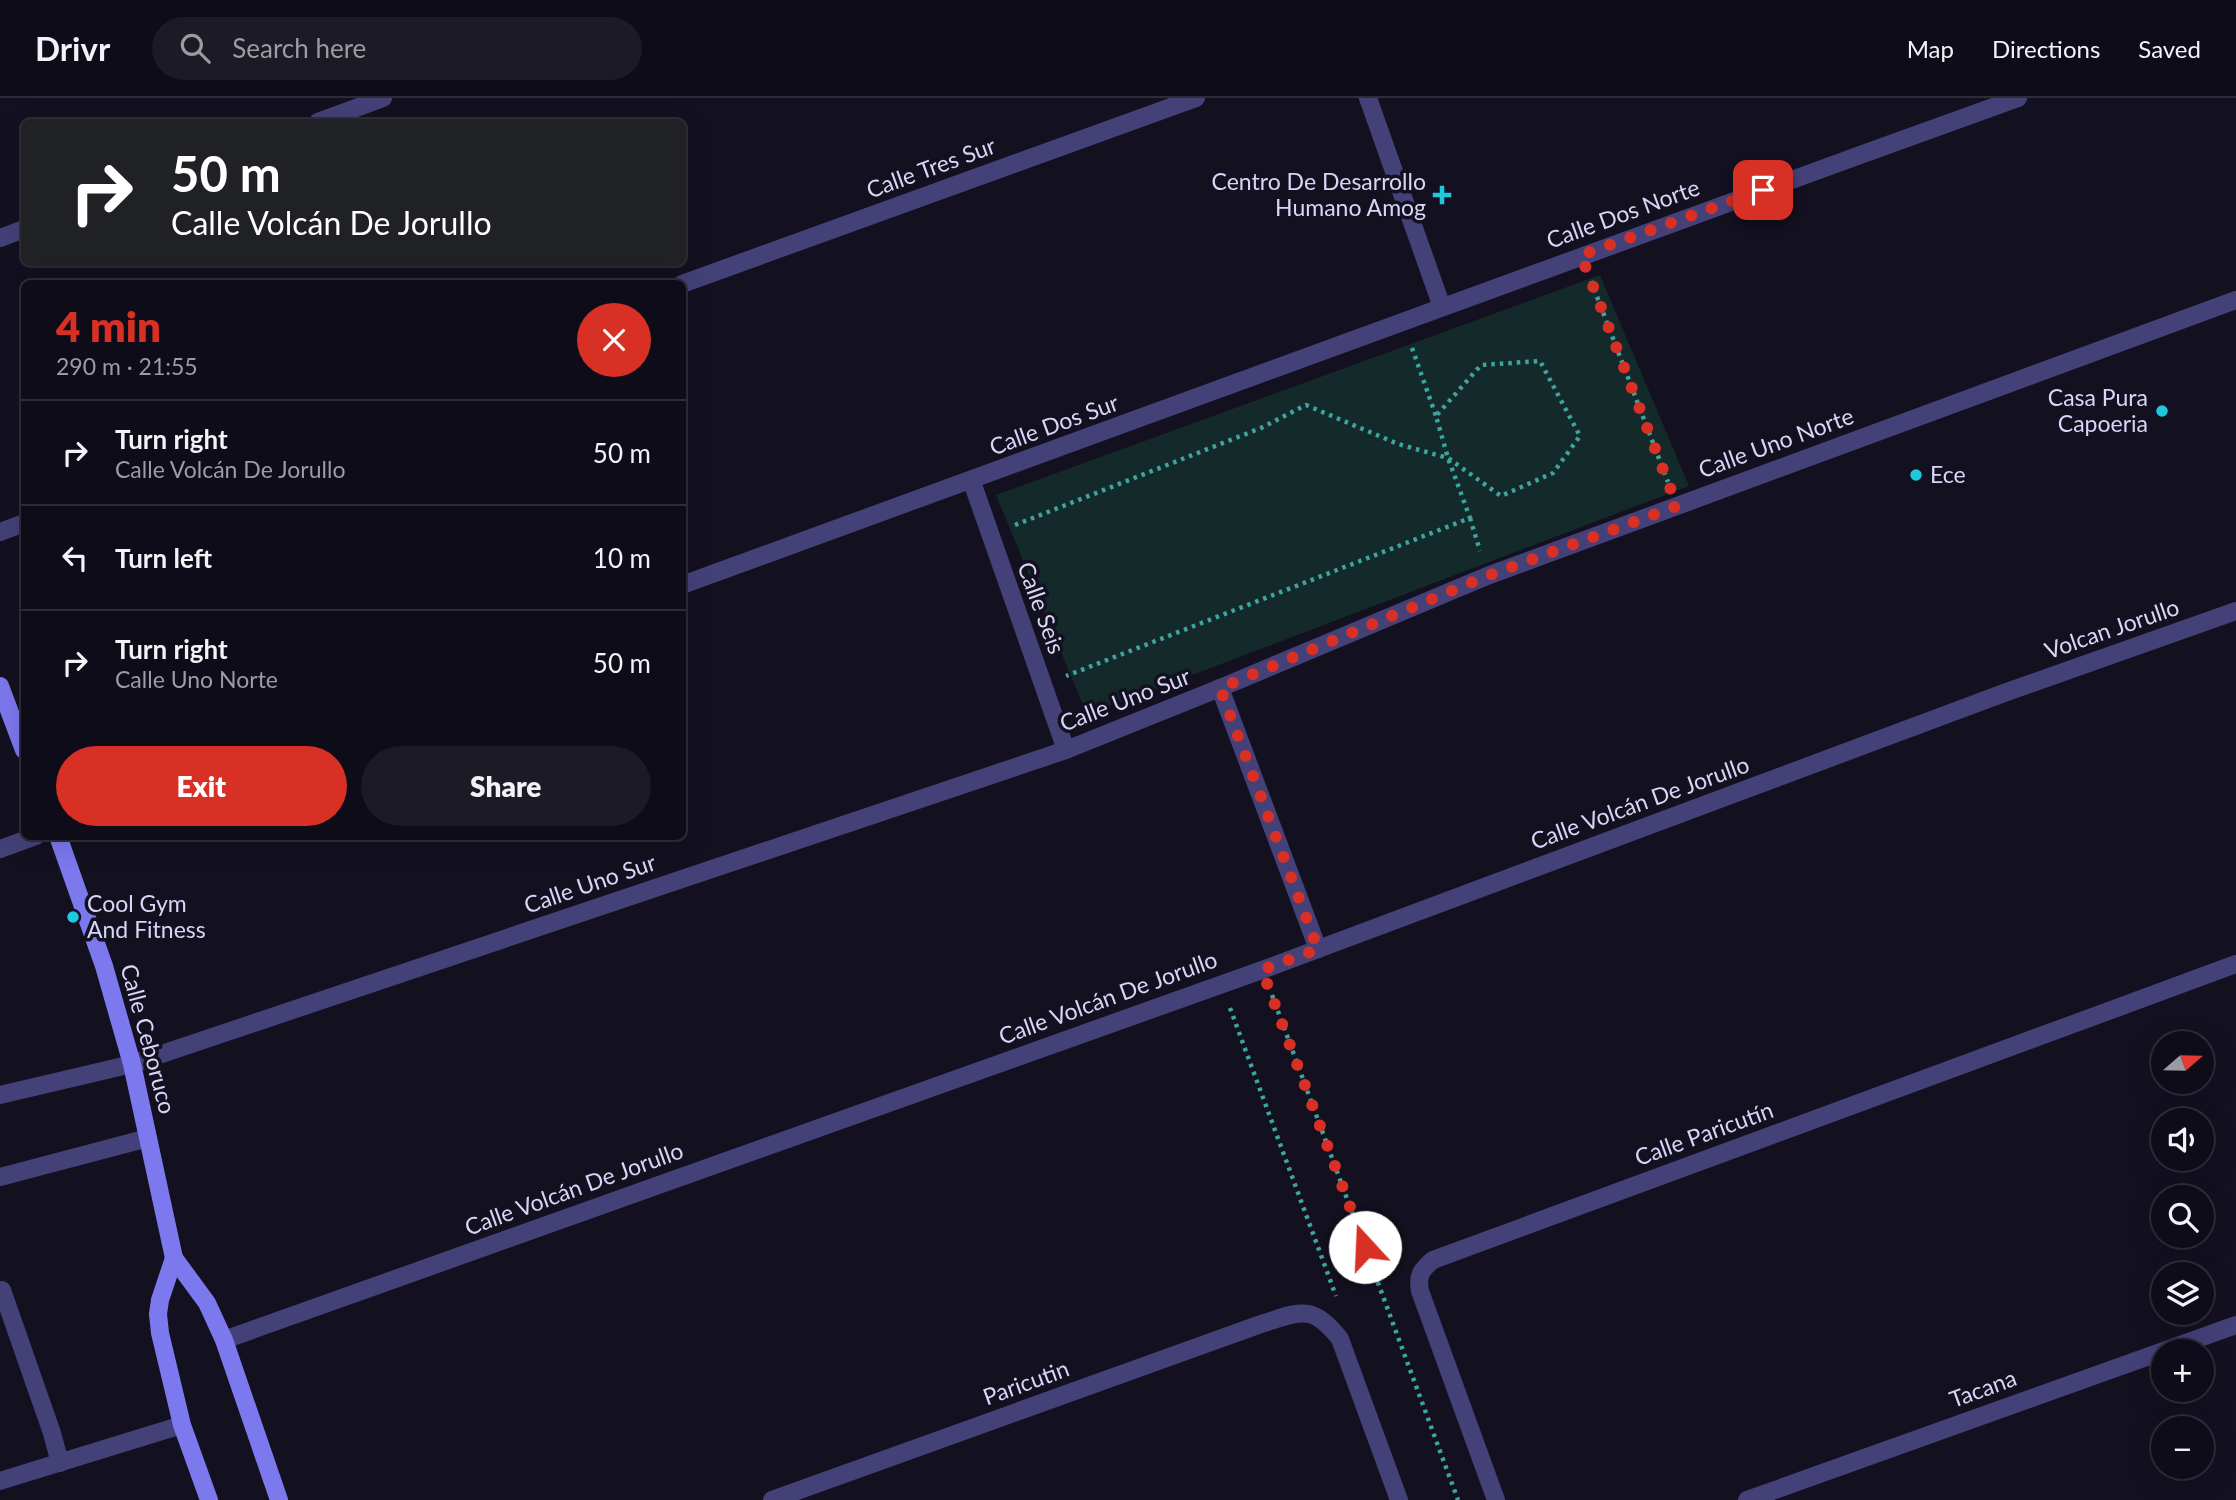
<!DOCTYPE html>
<html lang="en">
<head>
<meta charset="utf-8">
<style>
	body { margin:0; font-family:Lato,sans-serif; background:#1c1a25; color:#f1f3f6; height:100vh; display:flex; flex-direction:column; font-size:26px; white-space:nowrap }
	* { box-sizing:border-box; margin:0 }
	p { font-size:23px; color:#9b9ba2 }
	.icon { flex:none; width:38px; height:38px; fill:none; stroke:currentColor; stroke-width:2; stroke-linecap:round; stroke-linejoin:round }
	.map { position:relative; flex:1; overflow:hidden }
	.details { position:absolute; left:21px; top:182px; width:665px; height:560px; display:flex; flex-direction:column; background:#0e0c18; border-radius:10px; box-shadow:0 7px 28px #0002,0 0 0 2px #2e2c37 }
	.details>* { flex:none }
	.top-card { position:absolute; left:21px; top:21px; width:665px; height:147px; border-radius:10px; box-shadow:0 7px 28px #0002,0 0 0 2px #2e2c37; background:#202124; color:#fff; overflow:hidden }
	.needle { width:46px; rotate:70deg }
	.tools { position:absolute; left:2151px; top:933px; display:grid; gap:14px }
	.tools a { display:grid; place-items:center; width:63px; height:63px; border-radius:50%; background:#0e0c18; box-shadow:0 7px 28px #0002,0 0 0 2px #2e2c37; font-size:35px }
	.pin { position:absolute; display:grid; place-items:center; width:60px; height:60px; color:#fff; margin:-30px; border-radius:14px; box-shadow:0 4px 10px #0006 }
	.me { position:absolute; width:77px; margin:-38px; rotate:340deg; stroke-linejoin:round; filter:drop-shadow(0 0 5px #0008) }
	.turn { display:flex; align-items:center; gap:24px; height:147px; padding:0 35px; font-size:32px }
	.turn .icon { width:91px; height:91px; stroke-width:2.5 }
	.turn b { display:block; font-size:49px; line-height:60px }
	.round { display:grid; place-items:center; flex:none; width:74px; height:74px; border-radius:37px; background:#1c1a25 }
	.head { display:flex; align-items:center; justify-content:space-between; height:119px; padding:0 35px }
	h1 { font-size:42px; font-weight:800; line-height:52px; color:#d93025 }
	.cta { display:flex; gap:14px; margin-top:auto; padding:14px 35px }
	.cta a { flex:1; height:80px; border-radius:42px; background:#d93025; color:#fff; font-size:28px; font-weight:800; line-height:80px; text-align:center }
	.cta a+a { background:#1c1a25; color:#f1f3f6 }
	ul { padding:0; list-style:none }
	li { display:flex; align-items:center; gap:21px; height:105px; padding:0 35px; border-top:2px solid #2e2c37 }
	li div { flex:1 }
	li b { display:block; font-size:26px }
	li em { font-style:normal }
	header { display:flex; align-items:center; gap:42px; box-sizing:border-box; height:98px; padding:0 35px; background:#0e0c18; border-bottom:2px solid #2e2c37 }
	header strong { font-size:33px }
	nav { display:flex; gap:38px; margin-inline-start:auto; font-size:24px }
	.search { width:490px; height:63px; background:#1c1a25; display:flex; align-items:center; gap:18px; box-sizing:border-box; padding:0 24px; border-radius:38px; color:#9b9ba2; font-size:26px }
	.map>svg:first-child { display:block }
	.green { fill:#142929 }
	.lines { fill:none; stroke-linecap:round; stroke-linejoin:round }
	.path { stroke:#3ea49f; stroke-width:4.5; stroke-dasharray:3.5 5; stroke-linecap:butt }
	.service { stroke:#444179; stroke-width:18 }
	.minor { stroke:#444179; stroke-width:18 }
	.secondary { stroke:#7c78ed; stroke-width:18 }
	.route { stroke:#d93025; stroke-width:12; stroke-dasharray:0 21.6 }
	.poi-dot { fill:#1ec8dd; stroke:#131020; stroke-width:2.5 }
	.labels { text-anchor:middle; stroke-width:7; stroke-linejoin:round; paint-order:stroke }
	.street-label { font-size:23px; fill:#d9d5f9; stroke:#131020 }
	.poi-label { font-size:23px; fill:#d9d5f9; stroke:#131020; text-anchor:end }
</style>
</head>
<body>
<header>
<strong>Drivr</strong>
<div class="search"><svg class="icon" aria-label="search" viewBox="0 0 24 24"><circle cx="10" cy="10" r="6"/><path d="M15 15l6 6"/></svg>Search here</div>
<nav><a>Map</a><a>Directions</a><a>Saved</a></nav>
</header>
<div class="map">
<svg width="2236" height="1402" viewBox="0 0 2236 1402">
	<rect width="100%" height="100%" fill="#131020"/>
	<polygon class="green" points="1600,177 1689,388 1087,617 996,397"/>
	<g class="lines">
		<g class="path">
			<polyline points="1591,183 1668,384"/>
			<polyline points="1412,250 1436,318"/>
			<polyline points="1470,420 1480,453"/>
			<polyline points="1015,427 1261,330 1306,307 1398,346 1448,360 1501,398 1553,375 1580,338 1540,263 1481,267 1436,318 1448,360 1470,420 1066,578"/>
			<polyline points="1272,897 1458,1402"/>
			<polyline points="1230,910 1336,1198"/>
		</g>
		<g class="service">
			<polyline points="0,1079 148,1040"/>
			<polyline points="2,1192 52,1335 60,1365"/>
		</g>
		<g class="minor">
			<polyline points="1368,0 1442,209"/>
			<polyline points="318,24 383,0"/>
			<polyline points="0,140 24,131"/>
			<polyline points="682,186 1196,0"/>
			<polyline points="972,384 1066,652"/>
			<polyline points="0,434 24,425"/>
			<path d="M682,487C1129,328 1572,160 2018,0"/>
			<polyline points="1220,590 1318,851"/>
			<polyline points="0,751 36,738"/>
			<polyline points="0,997 132,966 1066,652 1220,590 1487,478 2236,202"/>
			<polyline points="224,1242 1262,872 2004,595 2236,513"/>
			<polyline points="0,1383 182,1327"/>
			<path d="M772,1402L1261,1226C1300,1214 1312,1205 1340,1241L1399,1402"/>
			<path d="M1496,1402L1420,1193C1417,1178 1421,1172 1433,1162L2236,866"/>
			<polyline points="1747,1402 2236,1227"/>
		</g>
		<g class="secondary">
			<polyline points="0,588 24,652"/>
			<polyline points="58,738 104,868 132,966 174,1160 207,1205 224,1242 279,1402"/>
			<polyline points="174,1160 160,1202 158,1216 160,1235 182,1327 209,1402"/>
		</g>
	</g>
	<g class="lines">
		<polyline class="route" points="1365,1149 1262,872 1318,851 1220,590 1487,478 1677,408 1581,157 1763,92"/>
	</g>
	<g class="poi-dot">
		<path d="M1438.5 86.5h7v7h7v7h-7v7h-7v-7h-7v-7h7z"/>
		<circle cx="2162" cy="313" r="7"/>
		<circle cx="1916" cy="377" r="7"/>
		<circle cx="73" cy="819" r="7"/>
	</g>
	<g class="labels">
		<g class="street-label">
			<text transform="translate(931 70) rotate(-20)" y="8">Calle Tres Sur</text>
			<text transform="translate(1623 116) rotate(-20)" y="8">Calle Dos Norte</text>
			<text transform="translate(1054 327) rotate(-20)" y="8">Calle Dos Sur</text>
			<text transform="translate(1776 345) rotate(-20)" y="8">Calle Uno Norte</text>
			<text transform="translate(1041 510) rotate(70)" y="8">Calle Seis</text>
			<text transform="translate(2112 531) rotate(-19)" y="8">Volcan Jorullo</text>
			<text transform="translate(1125 602) rotate(-21)" y="8">Calle Uno Sur</text>
			<text transform="translate(1640 705) rotate(-20)" y="8">Calle Volcán De Jorullo</text>
			<text transform="translate(590 786) rotate(-19)" y="8">Calle Uno Sur</text>
			<text transform="translate(1108 900) rotate(-20)" y="8">Calle Volcán De Jorullo</text>
			<text transform="translate(148 941) rotate(75)" y="8">Calle Ceboruco</text>
			<text transform="translate(1704 1036) rotate(-20)" y="8">Calle Paricutín</text>
			<text transform="translate(574 1091) rotate(-20)" y="8">Calle Volcán De Jorullo</text>
			<text transform="translate(1026 1285) rotate(-20)" y="8">Paricutin</text>
			<text transform="translate(1983 1291) rotate(-20)" y="8">Tacana</text>
		</g>
		<g class="poi-label">
			<text x="1426" y="92">Centro De Desarrollo<tspan x="1426" dy="26">Humano Amog</tspan></text>
			<text x="2148" y="308">Casa Pura<tspan x="2148" dy="26">Capoeria</tspan></text>
			<text x="1930" y="385" text-anchor="start">Ece</text>
			<text x="87" y="814" text-anchor="start">Cool Gym<tspan x="87" dy="26">And Fitness</tspan></text>
		</g>
	</g>
</svg>
<div class="tools">
<a><svg class="needle" viewBox="-14 -14 28 28"><path d="M0-13l5 13h-10z" fill="#e53935"/><path d="M0 13l5-13h-10z" fill="#9b9ba2"/></svg></a>
<a><svg class="icon" aria-label="sound" viewBox="0 0 24 24"><path d="M4 9h4l5-4v14l-5-4H4zM17 9q2 3 0 6"/></svg></a>
<a><svg class="icon" aria-label="search" viewBox="0 0 24 24"><circle cx="10" cy="10" r="6"/><path d="M15 15l6 6"/></svg></a>
<a><svg class="icon" aria-label="layers" viewBox="0 0 24 24"><path d="M12 4l9 5-9 5-9-5zM3 14l9 5 9-5"/></svg></a>
<a>+</a>
<a>−</a>
</div>
<div class="pin" style="left:1763px;top:92px;background:#d93025"><svg class="icon" aria-label="arrive" viewBox="0 0 24 24"><path d="M6 21V4h12l-3 4 3 4H6"/></svg></div>
<svg class="me" style="left:1365px;top:1149px" viewBox="-20 -20 40 40"><circle r="19" fill="#fff"/><path d="M0-13L10 11 0 6-10 11z" fill="#d93025"/></svg>
<div class="top-card">
<div class="turn"><svg class="icon" aria-label="right" viewBox="0 0 24 24"><path d="M7 20v-9h11M14 6l5 5-5 5"/></svg><div><b>50 m</b>Calle Volcán De Jorullo</div></div>
</div>
<section class="details">
<div class="head"><div><h1>4 min</h1><p>290 m · 21:55</p></div><a class="round" style="background:#d93025;color:#fff"><svg class="icon" aria-label="close" viewBox="0 0 24 24"><path d="M6 6l12 12M18 6L6 18"/></svg></a></div>
<ul>
<li><svg class="icon" aria-label="right" viewBox="0 0 24 24"><path d="M7 20v-9h11M14 6l5 5-5 5"/></svg><div><b>Turn right</b><p>Calle Volcán De Jorullo</p></div><em>50 m</em></li>
<li><svg class="icon" aria-label="left" viewBox="0 0 24 24"><path d="M17 20v-9H6M10 6l-5 5 5 5"/></svg><div><b>Turn left</b></div><em>10 m</em></li>
<li><svg class="icon" aria-label="right" viewBox="0 0 24 24"><path d="M7 20v-9h11M14 6l5 5-5 5"/></svg><div><b>Turn right</b><p>Calle Uno Norte</p></div><em>50 m</em></li>
</ul>
<div class="cta"><a>Exit</a><a>Share</a></div>
</section>
</div>
</body>
</html>
